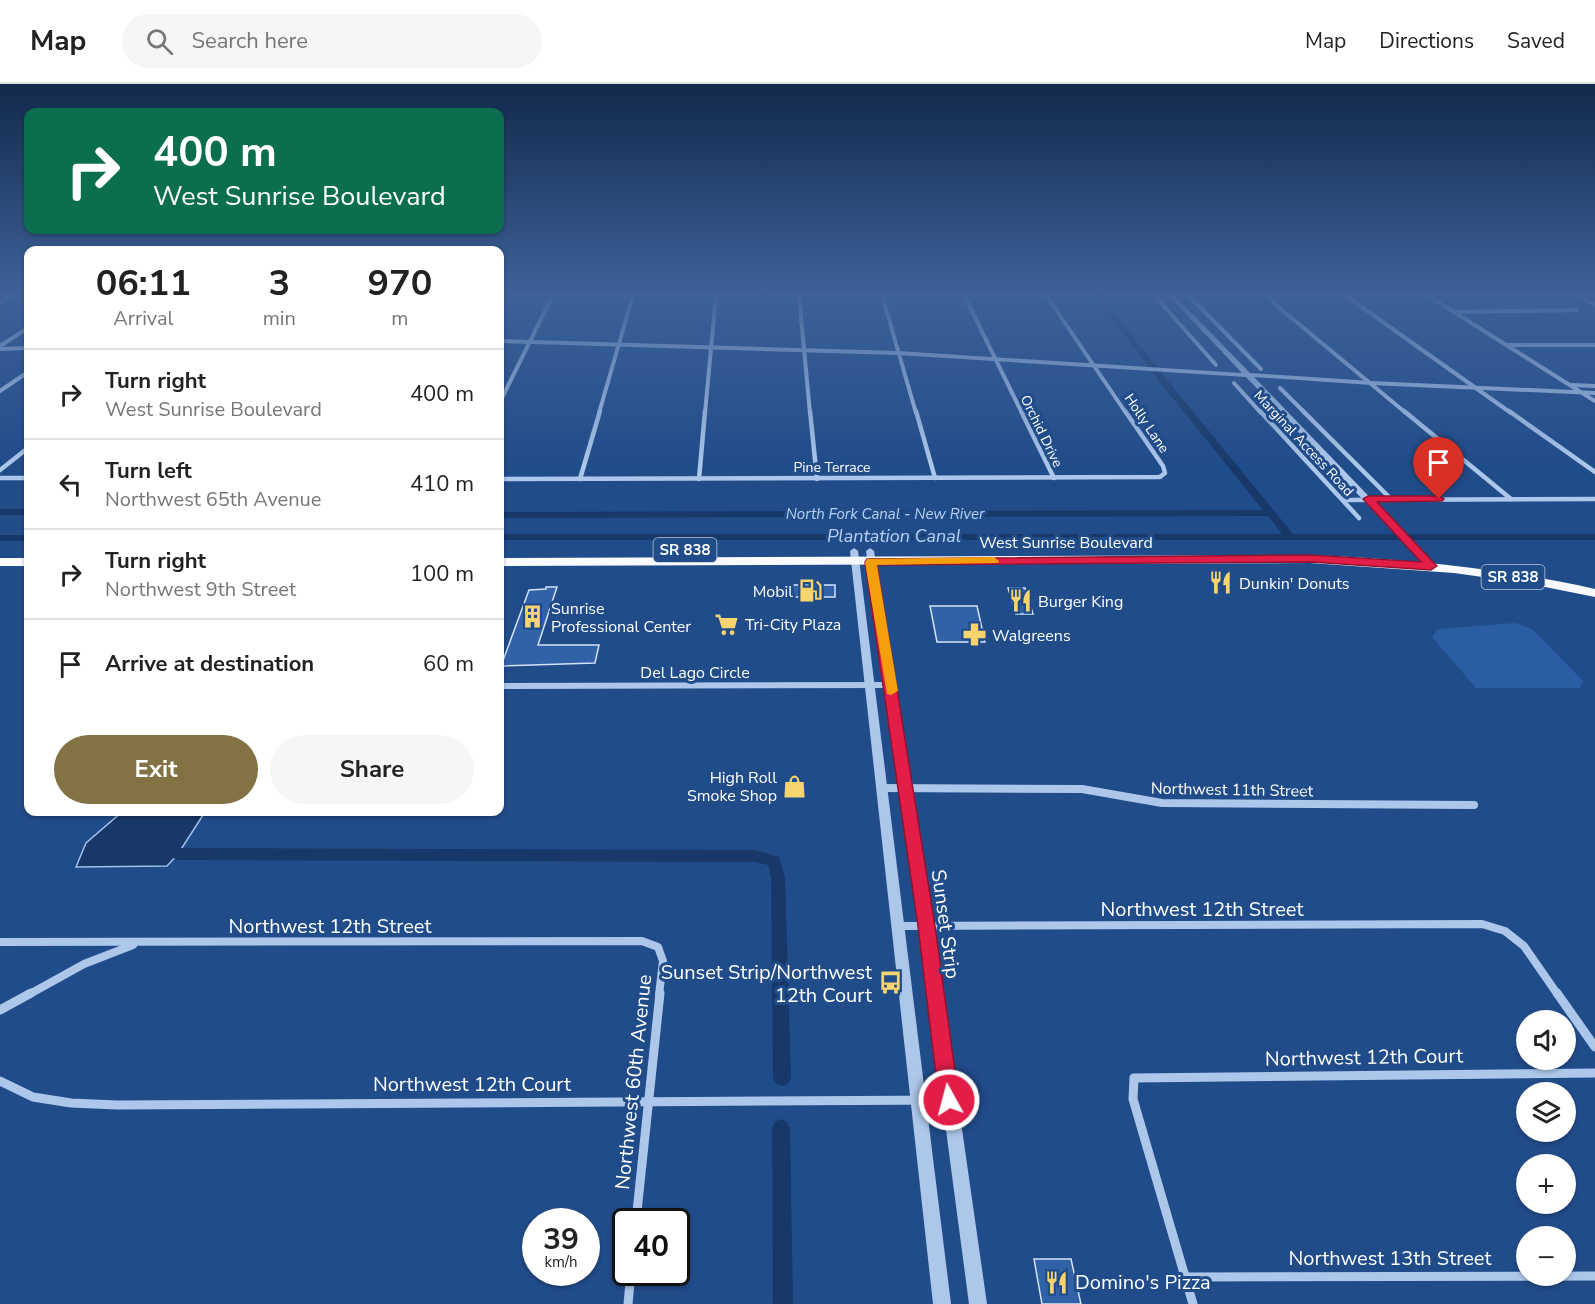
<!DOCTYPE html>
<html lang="en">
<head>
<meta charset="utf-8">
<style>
	body { margin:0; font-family:"Nunito Sans",sans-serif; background:#f6f6f6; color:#222; height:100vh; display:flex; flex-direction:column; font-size:22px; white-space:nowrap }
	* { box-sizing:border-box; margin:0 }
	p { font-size:20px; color:#767676 }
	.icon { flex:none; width:33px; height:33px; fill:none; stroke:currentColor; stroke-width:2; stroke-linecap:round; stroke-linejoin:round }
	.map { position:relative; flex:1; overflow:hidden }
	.side { position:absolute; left:24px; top:162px; width:480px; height:570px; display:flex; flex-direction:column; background:#fff; border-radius:12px; box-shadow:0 2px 4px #0004 }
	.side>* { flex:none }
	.banner { position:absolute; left:24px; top:24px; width:480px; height:126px; border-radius:12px; box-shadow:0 2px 4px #0004; background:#0b6e4f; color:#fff; overflow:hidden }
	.tools { position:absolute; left:1516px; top:926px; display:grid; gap:12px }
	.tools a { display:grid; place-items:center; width:60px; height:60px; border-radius:50%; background:#fff; box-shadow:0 2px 4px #0004; font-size:30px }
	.speed { position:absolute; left:522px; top:1124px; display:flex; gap:12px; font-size:30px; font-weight:700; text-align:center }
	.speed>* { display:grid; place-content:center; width:78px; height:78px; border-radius:50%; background:#fff; box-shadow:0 2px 4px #0004; line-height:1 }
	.speed small { font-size:15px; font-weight:400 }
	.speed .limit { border:3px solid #111; border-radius:9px; background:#fff; color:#111 }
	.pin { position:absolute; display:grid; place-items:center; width:51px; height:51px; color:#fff; margin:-62px -26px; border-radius:50% 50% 50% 0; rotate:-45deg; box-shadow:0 0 6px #0007 }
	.pin .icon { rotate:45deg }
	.me { position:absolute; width:66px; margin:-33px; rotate:353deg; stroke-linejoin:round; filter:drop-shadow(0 0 4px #0008) }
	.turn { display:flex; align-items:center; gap:21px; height:126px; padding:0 30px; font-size:27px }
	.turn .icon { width:78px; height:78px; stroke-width:2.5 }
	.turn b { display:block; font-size:42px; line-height:51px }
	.eta { display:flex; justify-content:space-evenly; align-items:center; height:102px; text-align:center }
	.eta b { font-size:36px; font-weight:700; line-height:42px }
	.action { display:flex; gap:12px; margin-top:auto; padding:12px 30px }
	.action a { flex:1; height:69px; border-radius:36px; background:#827244; color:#fff; font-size:24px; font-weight:700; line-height:69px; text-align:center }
	.action a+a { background:#f6f6f6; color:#222 }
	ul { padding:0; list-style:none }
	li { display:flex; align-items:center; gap:18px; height:90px; padding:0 30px; border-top:2px solid #e0e0e0 }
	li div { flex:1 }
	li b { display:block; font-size:22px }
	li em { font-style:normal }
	header { display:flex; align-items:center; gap:36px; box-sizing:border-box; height:84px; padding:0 30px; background:#fff; border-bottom:2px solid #e0e0e0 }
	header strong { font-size:28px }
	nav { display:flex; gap:33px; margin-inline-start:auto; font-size:21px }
	.search { width:420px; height:54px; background:#f6f6f6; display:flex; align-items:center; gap:15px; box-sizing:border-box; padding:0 21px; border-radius:33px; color:#767676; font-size:22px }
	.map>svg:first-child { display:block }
	.green { fill:#2b5da2 }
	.water { fill:#173869; stroke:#a1c2ec; stroke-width:1.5 }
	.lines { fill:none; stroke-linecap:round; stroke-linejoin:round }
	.canal { fill:#173869; fill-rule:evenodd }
	.building { fill:#3162a7; stroke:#d2e2f8; stroke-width:1.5 }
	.minor-far4 { stroke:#adc7eb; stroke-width:4 }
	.minor-far3 { stroke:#adc7eb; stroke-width:4.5 }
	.minor-far2 { stroke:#adc7eb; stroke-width:6 }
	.minor-far1 { stroke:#adc7eb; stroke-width:8 }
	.minor { stroke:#adc7eb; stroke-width:9 }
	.tertiary { fill:#adc7eb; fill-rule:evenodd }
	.trunk { fill:#f8fafe; fill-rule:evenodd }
	.route { fill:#e11d48; stroke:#92132f; stroke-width:1.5 }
	.slow { fill:#f59e0b }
	.labels { text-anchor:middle; stroke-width:6; stroke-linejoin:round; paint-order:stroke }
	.far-street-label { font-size:14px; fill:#fff; stroke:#214c8a }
	.far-water-label { font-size:15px; font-style:italic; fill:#b9d1f2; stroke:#214c8a }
	.shield { fill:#214c8a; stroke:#bcc9dc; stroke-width:1.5 }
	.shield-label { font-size:15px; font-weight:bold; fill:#fff }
	.street-label { font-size:16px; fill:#fff; stroke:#214c8a }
	.poi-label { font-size:16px; fill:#fff; stroke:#214c8a; text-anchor:start }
	.water-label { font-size:18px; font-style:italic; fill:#b9d1f2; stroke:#214c8a }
	.near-street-label { font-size:20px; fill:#fff; stroke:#214c8a }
	.near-poi-label { font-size:20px; fill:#fff; stroke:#214c8a; text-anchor:end }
</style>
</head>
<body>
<header>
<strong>Map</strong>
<div class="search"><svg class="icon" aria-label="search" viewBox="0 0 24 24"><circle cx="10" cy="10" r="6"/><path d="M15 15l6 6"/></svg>Search here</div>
<nav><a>Map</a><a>Directions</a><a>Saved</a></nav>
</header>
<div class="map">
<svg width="1595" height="1220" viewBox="0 0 1595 1220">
	<rect width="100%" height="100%" fill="#214c8a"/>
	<polygon class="green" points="1516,539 1532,545 1583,597 1580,604 1476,604 1432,553 1437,545"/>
	<polygon class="water" points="122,728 205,728 178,770 167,782 76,783 86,759"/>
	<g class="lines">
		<g class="canal">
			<polygon points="1094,211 1100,211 1168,297 1293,450 1595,450 1595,456 500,456 500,450 1282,450 1268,432 500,434 500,428 1263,426 1162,301"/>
			<rect x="0" y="425" width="28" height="6"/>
			<rect x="0" y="451" width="28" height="6"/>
			<polygon points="178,764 755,766 779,773 785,793 791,994 788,1000 782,1002 776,1000 773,994 771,793 768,781 755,778 178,776 173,774 171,770 173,766"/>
			<polygon points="781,1035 787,1038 790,1044 793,1220 773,1220 772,1044 775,1038"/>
		</g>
	</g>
	<g class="building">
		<polygon points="787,501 835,501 835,513 786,513"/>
		<polygon points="546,503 557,503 538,561 599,561 595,579 501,582 529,506 546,505"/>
		<polygon points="1008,504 1025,504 1033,530 1016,530"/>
		<polygon points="930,522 977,522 985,558 937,558"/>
		<polygon points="1034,1175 1071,1175 1081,1220 1042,1220"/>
	</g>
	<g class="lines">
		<g class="minor-far4">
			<polyline points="799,211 810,329"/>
			<polyline points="882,211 916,329"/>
			<polyline points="964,211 1022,329"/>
			<polyline points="1046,211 1126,329"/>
			<polyline points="1154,211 1216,281"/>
			<polyline points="1188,211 1261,285"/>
			<polyline points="1269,211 1276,221 1406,329"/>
			<polyline points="1350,211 1349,214 1511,329"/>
			<polyline points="1427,211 1595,317"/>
			<polyline points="0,219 13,211"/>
			<polyline points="1456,228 1577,226"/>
			<polyline points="1508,261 1595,261"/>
			<polyline points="0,262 28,244"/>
			<polyline points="1234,299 1261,329"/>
			<polyline points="1572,301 1595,302"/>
			<polyline points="1280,304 1305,329"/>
			<polyline points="0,307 28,288"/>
			<polyline points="500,318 553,211"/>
			<polyline points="599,329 633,211"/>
			<polyline points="705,329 716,211"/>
		</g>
		<g class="minor-far3">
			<polyline points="810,327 817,395"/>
			<polyline points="916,327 935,394"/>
			<polyline points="1021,327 1054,394"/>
			<polyline points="1260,327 1359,434"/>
			<polyline points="1303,327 1391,415"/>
			<polyline points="1404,327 1511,415"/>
			<polyline points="1509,327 1595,388"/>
			<polyline points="0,386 28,364"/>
			<polyline points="0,394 28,394"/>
			<polyline points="500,395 1160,393 1165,389 1163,382 1125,327"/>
			<polyline points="580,395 600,327"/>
			<polyline points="699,395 705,327"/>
			<polyline points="1343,416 1595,415"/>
		</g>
		<polyline class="minor-far2" points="500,602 891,601"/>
		<g class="minor-far1">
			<polyline points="882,704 1082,705 1162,719 1474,721"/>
			<polyline points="899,842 1482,840 1505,847 1524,862 1558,911"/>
			<polyline points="0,858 642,857 658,863 663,877 659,911"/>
			<polyline points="28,911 84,880 133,861"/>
		</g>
		<g class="minor">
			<polyline points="1557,909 1595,963"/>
			<polyline points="0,926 31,909"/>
			<polyline points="0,997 33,1013 71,1019 117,1021 949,1016"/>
			<polyline points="636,1137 660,909"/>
			<polyline points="1185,1193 1595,1192"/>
			<polyline points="628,1220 631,1188"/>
			<polyline points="1193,1220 1133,1015 1134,994 1595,989"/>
		</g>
		<g class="tertiary">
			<polygon points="1168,211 1174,211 1250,289 1371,297 1595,307 1595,311 1371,301 1254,293 1434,480 1434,484 1428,484 1246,293 898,271 500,259 500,255 898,267 1242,289"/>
			<polygon points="1574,211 1581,211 1595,219 1595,223"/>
			<polygon points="28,262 28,266 0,267 0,263"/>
			<polygon points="854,464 858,467 951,1220 933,1220 850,467"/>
			<polygon points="870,464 874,467 933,842 987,1220 969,1220 919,842 866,467"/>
		</g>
		<g class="trunk">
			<path d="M1310,471C1406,475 1501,484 1595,505V513L1525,499L1454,489L1310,479L500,482V474Z"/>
			<rect x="0" y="474" width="28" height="8"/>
		</g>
	</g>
	<linearGradient id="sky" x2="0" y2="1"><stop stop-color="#122a4c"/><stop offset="0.55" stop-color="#3d6198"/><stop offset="1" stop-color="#3d6198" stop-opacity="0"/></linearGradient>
	<rect width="1595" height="382" fill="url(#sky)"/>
	<polygon class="route" points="1439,412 1444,415 1442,417 1377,418 1435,480 1437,482 1431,486 1311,478 877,481 935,842 959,1016 956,1023 949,1026 942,1023 939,1016 918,842 865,478 867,475 1311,471 1421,478 1363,415 1368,412"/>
	<polygon class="slow" points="994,473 999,477 998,479 877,481 898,607 891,611 887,610 865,478 867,475"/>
	<defs>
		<symbol id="restaurant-bare" viewBox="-9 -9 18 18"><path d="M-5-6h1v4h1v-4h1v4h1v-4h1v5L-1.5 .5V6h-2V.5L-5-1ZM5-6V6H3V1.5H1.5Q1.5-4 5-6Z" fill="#f7d46e" stroke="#214c8a" stroke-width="2.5" paint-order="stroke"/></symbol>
		<symbol id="fuel-bare" viewBox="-9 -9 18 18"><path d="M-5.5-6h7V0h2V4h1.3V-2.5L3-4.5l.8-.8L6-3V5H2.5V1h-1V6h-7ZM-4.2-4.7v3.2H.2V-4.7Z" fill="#f7d46e" stroke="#214c8a" stroke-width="2.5" paint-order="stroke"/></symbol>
		<symbol id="building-bare" viewBox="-9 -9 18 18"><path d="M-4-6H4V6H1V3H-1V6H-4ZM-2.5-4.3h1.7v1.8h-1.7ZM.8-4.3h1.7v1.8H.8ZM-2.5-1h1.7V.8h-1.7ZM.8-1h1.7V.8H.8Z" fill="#f7d46e" stroke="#214c8a" stroke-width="2.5" paint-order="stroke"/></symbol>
		<symbol id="supermarket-bare" viewBox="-9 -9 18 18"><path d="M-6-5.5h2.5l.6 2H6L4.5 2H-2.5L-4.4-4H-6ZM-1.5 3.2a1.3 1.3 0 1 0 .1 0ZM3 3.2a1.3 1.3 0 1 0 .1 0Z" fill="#f7d46e" stroke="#214c8a" stroke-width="2.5" paint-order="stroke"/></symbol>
		<symbol id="pharmacy-bare" viewBox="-9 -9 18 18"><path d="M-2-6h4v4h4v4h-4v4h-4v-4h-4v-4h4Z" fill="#f7d46e" stroke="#214c8a" stroke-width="2.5" paint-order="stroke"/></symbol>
		<symbol id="shop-bare" viewBox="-9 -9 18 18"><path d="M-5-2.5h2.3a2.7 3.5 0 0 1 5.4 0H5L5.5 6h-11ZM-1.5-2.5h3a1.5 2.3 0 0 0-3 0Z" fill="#f7d46e" stroke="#214c8a" stroke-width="2.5" paint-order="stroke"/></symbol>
		<symbol id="bus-bare" viewBox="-9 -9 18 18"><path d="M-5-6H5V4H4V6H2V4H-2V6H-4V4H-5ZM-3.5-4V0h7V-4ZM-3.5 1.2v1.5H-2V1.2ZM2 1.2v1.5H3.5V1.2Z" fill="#f7d46e" stroke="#214c8a" stroke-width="2.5" paint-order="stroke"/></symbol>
	</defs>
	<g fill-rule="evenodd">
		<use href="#restaurant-bare" x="1204" y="482" width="33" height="33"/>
		<use href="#fuel-bare" x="794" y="490" width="33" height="33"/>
		<use href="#restaurant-bare" x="1004" y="500" width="33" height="33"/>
		<use href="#building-bare" x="516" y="516" width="33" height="33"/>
		<use href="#supermarket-bare" x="710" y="524" width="33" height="33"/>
		<use href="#pharmacy-bare" x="958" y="534" width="33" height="33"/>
		<use href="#shop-bare" x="778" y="686" width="33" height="33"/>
		<use href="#bus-bare" x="874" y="882" width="33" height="33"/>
		<use href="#restaurant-bare" x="1040" y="1182" width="33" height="33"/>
	</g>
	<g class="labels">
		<g class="far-street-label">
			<text transform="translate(1147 339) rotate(56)" y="5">Holly Lane</text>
			<text transform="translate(1042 347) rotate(64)" y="5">Orchid Drive</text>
			<text transform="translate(1304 359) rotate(47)" y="5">Marginal Access Road</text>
			<text x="832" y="388">Pine Terrace</text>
		</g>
		<g class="far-water-label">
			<text x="885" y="435">North Fork Canal - New River</text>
		</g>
		<g class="shield">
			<rect x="653.5" y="454" width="63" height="24" rx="4.5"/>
			<rect x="1481.5" y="481" width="63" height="24" rx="4.5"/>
		</g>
		<g class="shield-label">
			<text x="685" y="471">SR 838</text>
			<text x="1513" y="498">SR 838</text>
		</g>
		<g class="street-label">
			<text x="1066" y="464">West Sunrise Boulevard</text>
			<text x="695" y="594">Del Lago Circle</text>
			<text transform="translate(1232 705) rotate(1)" y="6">Northwest 11th Street</text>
		</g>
		<g class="poi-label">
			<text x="1239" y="505">Dunkin' Donuts</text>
			<text x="793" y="513" text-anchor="end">Mobil</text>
			<text x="1038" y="523">Burger King</text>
			<text x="551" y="530">Sunrise<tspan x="551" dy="18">Professional Center</tspan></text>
			<text x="745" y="546">Tri-City Plaza</text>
			<text x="992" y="557">Walgreens</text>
			<text x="777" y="699" text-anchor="end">High Roll<tspan x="777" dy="18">Smoke Shop</tspan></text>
		</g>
		<g class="water-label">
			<text x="894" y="458">Plantation Canal</text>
		</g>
		<g class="near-street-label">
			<text x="1202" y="832">Northwest 12th Street</text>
			<text transform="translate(946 840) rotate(82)" y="7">Sunset Strip</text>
			<text x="330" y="849">Northwest 12th Street</text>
			<text transform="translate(1364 973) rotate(-1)" y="7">Northwest 12th Court</text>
			<text transform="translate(633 998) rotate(-84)" y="7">Northwest 60th Avenue</text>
			<text x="472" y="1007">Northwest 12th Court</text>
			<text x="1390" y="1181">Northwest 13th Street</text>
		</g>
		<g class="near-poi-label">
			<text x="872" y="895">Sunset Strip/Northwest<tspan x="872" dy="23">12th Court</tspan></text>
			<text x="1075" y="1205" text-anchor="start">Domino's Pizza</text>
		</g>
	</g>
</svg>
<div class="tools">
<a><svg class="icon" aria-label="sound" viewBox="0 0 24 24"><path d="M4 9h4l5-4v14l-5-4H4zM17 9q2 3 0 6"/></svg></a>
<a><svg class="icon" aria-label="layers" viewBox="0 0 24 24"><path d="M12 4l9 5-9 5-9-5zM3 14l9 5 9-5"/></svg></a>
<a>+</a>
<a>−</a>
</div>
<div class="speed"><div>39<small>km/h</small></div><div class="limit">40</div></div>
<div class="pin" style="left:1439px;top:415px;background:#d93025"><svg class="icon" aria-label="arrive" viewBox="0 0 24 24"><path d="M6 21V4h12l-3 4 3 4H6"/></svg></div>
<svg class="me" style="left:949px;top:1016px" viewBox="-20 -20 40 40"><circle r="17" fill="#e11d48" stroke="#fff" stroke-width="3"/><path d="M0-11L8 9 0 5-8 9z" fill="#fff"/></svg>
<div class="banner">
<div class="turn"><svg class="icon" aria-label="right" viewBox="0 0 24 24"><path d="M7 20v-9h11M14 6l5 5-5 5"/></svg><div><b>400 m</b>West Sunrise Boulevard</div></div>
</div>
<section class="side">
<div class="eta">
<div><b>06:11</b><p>Arrival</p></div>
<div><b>3</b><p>min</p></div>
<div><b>970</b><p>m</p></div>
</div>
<ul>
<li><svg class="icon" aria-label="right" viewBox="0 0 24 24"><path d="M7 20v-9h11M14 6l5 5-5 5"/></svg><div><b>Turn right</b><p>West Sunrise Boulevard</p></div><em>400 m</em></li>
<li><svg class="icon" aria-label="left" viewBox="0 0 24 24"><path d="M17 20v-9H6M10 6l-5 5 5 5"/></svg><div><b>Turn left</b><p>Northwest 65th Avenue</p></div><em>410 m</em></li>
<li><svg class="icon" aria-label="right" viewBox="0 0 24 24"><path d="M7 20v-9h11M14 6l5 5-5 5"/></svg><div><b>Turn right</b><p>Northwest 9th Street</p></div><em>100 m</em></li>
<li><svg class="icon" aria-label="arrive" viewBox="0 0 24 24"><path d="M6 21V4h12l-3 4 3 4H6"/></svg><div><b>Arrive at destination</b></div><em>60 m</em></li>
</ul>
<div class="action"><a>Exit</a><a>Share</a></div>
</section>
</div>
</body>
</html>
